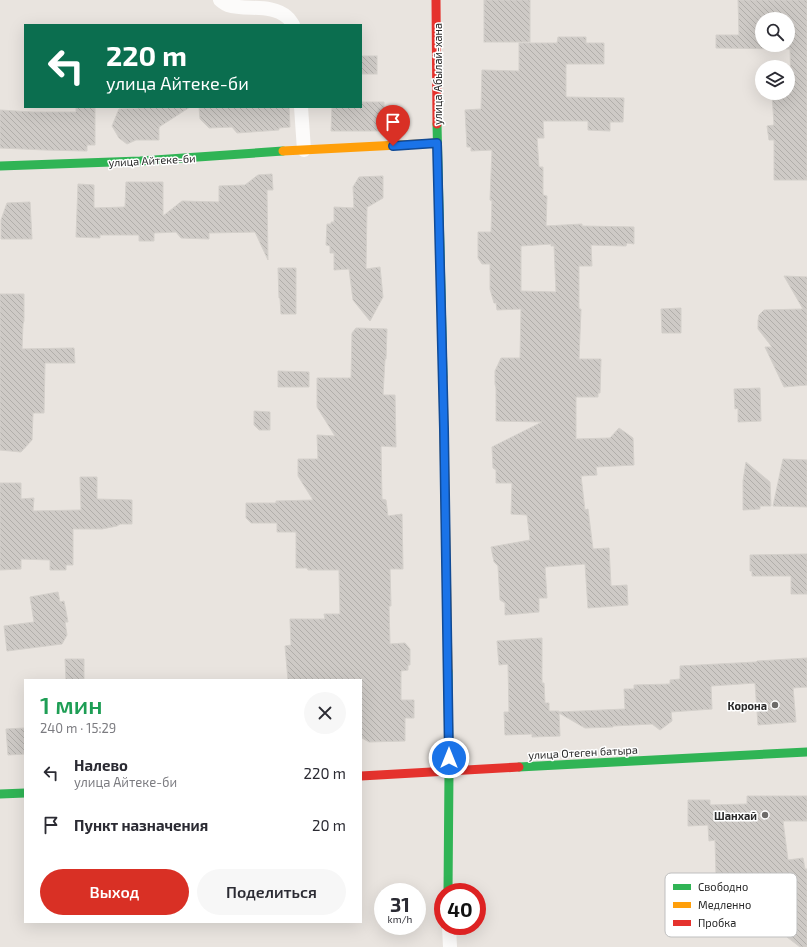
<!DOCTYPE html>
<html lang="ru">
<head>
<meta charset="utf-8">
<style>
	body { margin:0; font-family:"Exo 2",sans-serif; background:#f7f7f7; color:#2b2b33; height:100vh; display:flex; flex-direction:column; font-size:15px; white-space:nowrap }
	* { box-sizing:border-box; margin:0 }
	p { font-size:13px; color:#7c7c81 }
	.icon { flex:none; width:22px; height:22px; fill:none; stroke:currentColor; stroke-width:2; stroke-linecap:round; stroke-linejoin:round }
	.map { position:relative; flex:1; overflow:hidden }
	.details { position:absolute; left:24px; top:679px; width:338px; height:244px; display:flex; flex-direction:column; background:#fff; border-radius:0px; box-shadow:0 4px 16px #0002 }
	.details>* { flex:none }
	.guide { position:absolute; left:24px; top:24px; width:338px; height:84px; border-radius:0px; box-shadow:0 4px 16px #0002; background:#0b6e4f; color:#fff; overflow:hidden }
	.fabs { position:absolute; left:755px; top:12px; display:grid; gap:8px }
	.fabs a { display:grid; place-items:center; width:40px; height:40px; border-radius:50%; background:#fff; box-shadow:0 4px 16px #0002; font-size:20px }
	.speed { position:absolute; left:374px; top:883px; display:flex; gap:8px; font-size:20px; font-weight:700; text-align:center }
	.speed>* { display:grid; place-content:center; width:52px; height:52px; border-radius:50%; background:#fff; box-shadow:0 4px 16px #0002; line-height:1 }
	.speed small { font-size:10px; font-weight:400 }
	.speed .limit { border:6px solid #d22; background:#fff; color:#111 }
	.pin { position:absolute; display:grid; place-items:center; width:34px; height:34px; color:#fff; margin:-41px -17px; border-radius:50% 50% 50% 0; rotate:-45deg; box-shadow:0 0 4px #0007 }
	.pin .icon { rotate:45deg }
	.me { position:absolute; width:44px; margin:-22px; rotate:0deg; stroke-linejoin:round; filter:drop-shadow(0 0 3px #0008) }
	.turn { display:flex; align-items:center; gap:14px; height:84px; padding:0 16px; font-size:18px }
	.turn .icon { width:52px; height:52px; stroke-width:2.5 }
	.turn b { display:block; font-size:28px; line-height:34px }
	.round { display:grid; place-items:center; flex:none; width:42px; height:42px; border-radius:21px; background:#f7f7f7 }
	.head { display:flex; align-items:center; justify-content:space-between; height:68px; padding:0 16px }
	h1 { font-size:24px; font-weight:600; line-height:30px; color:#1e9e55 }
	.action { display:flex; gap:8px; margin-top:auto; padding:8px 16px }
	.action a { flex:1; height:46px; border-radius:24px; background:#d93025; color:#fff; font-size:16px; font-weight:600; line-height:46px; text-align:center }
	.action a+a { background:#f7f7f7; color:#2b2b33 }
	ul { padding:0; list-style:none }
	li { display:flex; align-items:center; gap:12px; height:52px; padding:0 16px }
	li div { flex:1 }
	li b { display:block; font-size:15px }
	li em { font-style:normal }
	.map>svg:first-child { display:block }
	.building { fill:url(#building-back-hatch); stroke:#d4d0cb; fill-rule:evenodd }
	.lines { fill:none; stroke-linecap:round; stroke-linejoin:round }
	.street { stroke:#fcfbfa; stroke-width:14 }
	.fast { stroke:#30b455; stroke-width:9 }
	.slow { stroke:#ff9f0a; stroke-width:9 }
	.jam { stroke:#e5322d; stroke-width:9 }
	.route-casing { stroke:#114b97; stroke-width:10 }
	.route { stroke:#1a73e8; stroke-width:7 }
	.poi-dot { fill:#6d6b69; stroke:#fff; stroke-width:1.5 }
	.labels { text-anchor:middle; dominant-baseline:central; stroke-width:3; stroke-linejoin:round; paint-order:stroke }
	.street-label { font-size:11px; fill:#2a2a2a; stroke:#fff }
	.poi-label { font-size:11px; font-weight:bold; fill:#2a2a2a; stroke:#fff; text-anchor:end }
	.key { fill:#fff; stroke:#bfbfbf; stroke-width:1 }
	.key-label { font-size:11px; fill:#2a2a2a }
</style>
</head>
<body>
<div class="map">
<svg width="807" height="947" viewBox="0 0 807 947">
	<defs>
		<pattern id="building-back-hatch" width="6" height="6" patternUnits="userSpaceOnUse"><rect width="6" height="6" fill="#cecac6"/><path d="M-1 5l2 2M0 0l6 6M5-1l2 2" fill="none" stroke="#b1aeaa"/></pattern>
	</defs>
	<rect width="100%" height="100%" fill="#e9e4df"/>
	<!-- building -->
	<g class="building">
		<rect x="484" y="0" width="46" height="42"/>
		<path d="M738,0H807V180H774V140H769L767,126L774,125L772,93H788V88L791,87L790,49L716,48V35H739ZM762,19H788V45H762Z"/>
		<path d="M558,37H586V43H604V64H566V97L624,98L623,122H610V131L588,130V121H543L544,138H537L539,167H543V195L547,196L546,226L582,224V226L634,227V244L627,243L626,246L591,245L592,266H579V309H581L579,359H601L600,393H598V397H576V439L610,438L619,428L633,438L634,465L596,467L597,475L581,476L585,510L588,509L593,549L609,548L611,586L627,585L628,605L588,608L585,564L545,567L547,598H539V612L505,615V603L500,600L498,566L494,562L491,547L530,540L527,515L511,514L512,483H496V470L493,468L492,447L542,422L496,421V388L495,384V371L501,358H520L521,309L497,310L496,303H494L490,289V264H482L478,258V232H491L492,201L490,200L492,150L471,151V147H467L465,110L481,109L482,70L519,71V43H557ZM551,244V246H554L556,292L521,291V246Z"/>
		<rect x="361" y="56" width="16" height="18"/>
		<polygon points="361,102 384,102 384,131 331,131 332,107 361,107"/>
		<polygon points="76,107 95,107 95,145 87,145 87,151 45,150 0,148 0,110 33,112 76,112"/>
		<polygon points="139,107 190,107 159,127 159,140 136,140 127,144 119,138 112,126 119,109 139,108"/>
		<polygon points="199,107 289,107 290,127 279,128 279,130 237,133 232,127 209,128 200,119"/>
		<polygon points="272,174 273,190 267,190 268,260 255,232 209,233 209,239 181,238 176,232 154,233 154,241 139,241 139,235 100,235 100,238 76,237 78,184 94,185 94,208 125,207 126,182 163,182 163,216 182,201 219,202 219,186 245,185 258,175"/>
		<polygon points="383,176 383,198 366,208 367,208 366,269 380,267 383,297 370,321 353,300 349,269 334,270 334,253 330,253 330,246 326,245 327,224 331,224 331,222 334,222 334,207 354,208 353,187 359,177"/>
		<polygon points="30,202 32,239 1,239 1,220 7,203"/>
		<polygon points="278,268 296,268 296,314 281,314 280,298 279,298"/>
		<polygon points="784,276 807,277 807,385 784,387 765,347 772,347 758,329 758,321 759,315 764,310 803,309"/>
		<polygon points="0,294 24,294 24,321 23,324 22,349 74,348 75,363 45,363 44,413 33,413 32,440 21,452 0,450"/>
		<polygon points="681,308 681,333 662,333 661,309"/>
		<polygon points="356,328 387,329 386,359 385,359 383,395 395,395 396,447 381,446 382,499 386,500 388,516 402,514 403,569 390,569 391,606 389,606 390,644 405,643 410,649 410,665 408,665 408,670 401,671 401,700 414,700 414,718 405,718 405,741 369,742 362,738 361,733 361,680 288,680 285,646 291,645 290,619 325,619 324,614 340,614 339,570 308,570 307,568 296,568 296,532 277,532 277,523 251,523 246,518 246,503 276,503 276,501 313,500 298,476 298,459 318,459 317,435 335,436 317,407 317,378 351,378 352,333"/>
		<polygon points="278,371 309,372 309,387 278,387"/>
		<polygon points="760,388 761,421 738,422 738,408 735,409 734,389"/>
		<polygon points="254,411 270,412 270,430 259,430 254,425"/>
		<polygon points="783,459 807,460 807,507 773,506"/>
		<polygon points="746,462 770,482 771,506 760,506 760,509 743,510 743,481"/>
		<polygon points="80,477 97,477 97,499 132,500 132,524 120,524 117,526 102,529 73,529 73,565 66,565 66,570 50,570 50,560 21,559 21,569 0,570 0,483 21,483 21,499 34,498 33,511 81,510"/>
		<polygon points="807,554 807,594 791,594 791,576 752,576 752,571 750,571 750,555"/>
		<polygon points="58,592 60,602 64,601 68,622 65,622 67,635 62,644 7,651 4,626 34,622 30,597"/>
		<polygon points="542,638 542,683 544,683 545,703 549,703 549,711 559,711 559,712 625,709 624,689 634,689 634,685 670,684 670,680 680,679 680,666 756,662 757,661 807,658 807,687 793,688 796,722 758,725 755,683 711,686 712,709 671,712 672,721 660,730 652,724 613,726 613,727 585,728 559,713 560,736 532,737 532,734 505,735 504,712 509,712 508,664 499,665 497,641"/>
		<polygon points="65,659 84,659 84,680 66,680"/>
		<polygon points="25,728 25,754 8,755 6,729"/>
		<polygon points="747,796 807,796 807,821 783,821 788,860 803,858 805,869 807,869 807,947 800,947 787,937 784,932 781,914 759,915 759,912 740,913 740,881 718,892 705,893 705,916 681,916 681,897 687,897 686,876 716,874 715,840 709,841 708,825 688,826 688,800 710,800 710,805 747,804"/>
	</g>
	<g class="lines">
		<!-- street -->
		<g class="street">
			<path d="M220,0C223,2 225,4 228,5C247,11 271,3 287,17C290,19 291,22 293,25"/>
			<polyline points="301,107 304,150"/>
			<polyline points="449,926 450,947"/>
		</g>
		<!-- fast -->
		<g class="fast">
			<polyline points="437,124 443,377"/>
			<polyline points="0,166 140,161 283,151"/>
			<polyline points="448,671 449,772 448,892"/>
			<polyline points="519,767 807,752"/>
			<polyline points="0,794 25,793"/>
		</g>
		<!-- slow -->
		<g class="slow">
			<polyline points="283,151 437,143"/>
			<polyline points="443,377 448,671"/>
		</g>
		<!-- jam -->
		<g class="jam">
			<polyline points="436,0 437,124"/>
			<polyline points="361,776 519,767"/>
		</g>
	</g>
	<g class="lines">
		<!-- route casing -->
		<g class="route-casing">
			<polyline id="route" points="393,146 437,143 444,429 449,758"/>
		</g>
		<!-- route -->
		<use href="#route" class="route"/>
	</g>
	<!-- markers -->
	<g class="poi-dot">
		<circle cx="775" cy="705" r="4"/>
		<circle cx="765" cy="815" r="4"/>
	</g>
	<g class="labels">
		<!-- street labels -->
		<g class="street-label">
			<text transform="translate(437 74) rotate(-90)">улица Абылай-хана</text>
			<text transform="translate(152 160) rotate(-3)">улица Айтеке-би</text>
			<text transform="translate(583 752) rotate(-3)">улица Отеген батыра</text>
		</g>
		<!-- poi labels -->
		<g class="poi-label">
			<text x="767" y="705">Корона</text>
			<text x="757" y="815">Шанхай</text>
		</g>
	</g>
	<!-- legend -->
	<rect x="665" y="873" width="132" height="64" rx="6" class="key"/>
	<rect x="673" y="884" width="18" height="6" fill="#30b455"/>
	<rect x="673" y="902" width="18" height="6" fill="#ff9f0a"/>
	<rect x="673" y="920" width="18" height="6" fill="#e5322d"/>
	<g class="key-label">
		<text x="698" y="891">Свободно</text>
		<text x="698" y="909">Медленно</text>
		<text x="698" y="927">Пробка</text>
	</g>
</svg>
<div class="fabs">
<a><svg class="icon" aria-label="search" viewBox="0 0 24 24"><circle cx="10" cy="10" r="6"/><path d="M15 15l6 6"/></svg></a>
<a><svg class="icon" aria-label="layers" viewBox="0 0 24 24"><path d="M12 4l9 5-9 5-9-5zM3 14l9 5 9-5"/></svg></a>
</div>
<div class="speed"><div>31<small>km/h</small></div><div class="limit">40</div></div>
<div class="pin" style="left:393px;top:146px;background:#d93025"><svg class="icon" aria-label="arrive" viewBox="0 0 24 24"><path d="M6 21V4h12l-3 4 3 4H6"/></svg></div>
<svg class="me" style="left:449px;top:758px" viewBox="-20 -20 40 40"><circle r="17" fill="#1a73e8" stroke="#fff" stroke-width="3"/><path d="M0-11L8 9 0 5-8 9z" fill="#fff"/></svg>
<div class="guide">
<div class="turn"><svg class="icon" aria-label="left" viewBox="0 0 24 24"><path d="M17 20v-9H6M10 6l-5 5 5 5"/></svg><div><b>220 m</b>улица Айтеке-би</div></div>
</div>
<section class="details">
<div class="head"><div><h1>1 мин</h1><p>240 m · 15:29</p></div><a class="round"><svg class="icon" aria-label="close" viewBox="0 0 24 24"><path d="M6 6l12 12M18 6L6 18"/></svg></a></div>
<ul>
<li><svg class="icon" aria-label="left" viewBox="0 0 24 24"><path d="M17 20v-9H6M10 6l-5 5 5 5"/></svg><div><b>Налево</b><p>улица Айтеке-би</p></div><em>220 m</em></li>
<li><svg class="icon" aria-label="arrive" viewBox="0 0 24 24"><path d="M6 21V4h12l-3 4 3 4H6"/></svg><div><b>Пункт назначения</b></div><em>20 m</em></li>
</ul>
<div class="action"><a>Выход</a><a>Поделиться</a></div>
</section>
</div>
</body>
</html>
